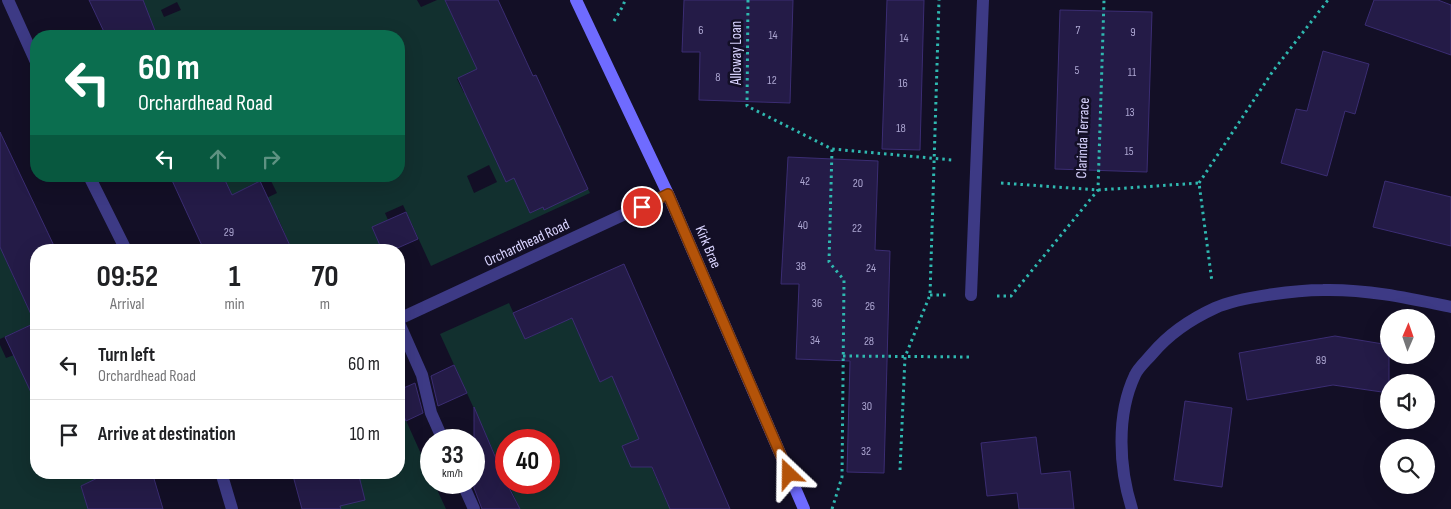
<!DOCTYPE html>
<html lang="en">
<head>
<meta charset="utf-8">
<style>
	body { margin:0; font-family:"Sofia Sans Condensed",sans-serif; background:#f2f2f2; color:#202124; height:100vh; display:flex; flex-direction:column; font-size:19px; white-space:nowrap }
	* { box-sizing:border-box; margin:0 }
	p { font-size:16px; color:#757577 }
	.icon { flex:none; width:28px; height:28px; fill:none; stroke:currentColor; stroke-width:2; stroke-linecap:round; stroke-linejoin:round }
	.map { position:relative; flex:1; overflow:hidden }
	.drawer { position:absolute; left:30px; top:244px; width:375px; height:235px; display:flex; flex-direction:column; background:#fff; border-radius:20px; box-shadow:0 5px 20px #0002 }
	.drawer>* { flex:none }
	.hud { position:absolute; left:30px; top:30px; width:375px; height:152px; border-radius:20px; box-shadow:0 5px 20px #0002; background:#0b6e4f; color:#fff; overflow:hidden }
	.needle { width:32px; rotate:2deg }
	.tools { position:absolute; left:1380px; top:309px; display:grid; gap:10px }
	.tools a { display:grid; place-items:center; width:55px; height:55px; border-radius:50%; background:#fff; box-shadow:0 5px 20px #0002; font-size:25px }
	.speed { position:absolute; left:420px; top:429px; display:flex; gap:10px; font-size:25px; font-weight:700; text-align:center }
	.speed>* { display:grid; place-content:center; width:65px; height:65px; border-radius:50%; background:#fff; box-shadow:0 5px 20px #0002; line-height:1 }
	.speed small { font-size:12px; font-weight:400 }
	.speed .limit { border:8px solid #d22; background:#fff; color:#111 }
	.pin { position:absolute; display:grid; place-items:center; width:42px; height:42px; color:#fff; margin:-21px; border:2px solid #fff; border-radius:50%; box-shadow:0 1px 5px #0007 }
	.me { position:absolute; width:55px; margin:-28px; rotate:337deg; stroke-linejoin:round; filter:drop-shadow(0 0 4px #0008) }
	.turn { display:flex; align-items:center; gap:18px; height:105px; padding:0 25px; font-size:22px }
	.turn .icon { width:65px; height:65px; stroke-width:2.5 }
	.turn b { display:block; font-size:35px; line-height:42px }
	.lanes { display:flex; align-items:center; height:48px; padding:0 25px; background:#0003; justify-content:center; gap:25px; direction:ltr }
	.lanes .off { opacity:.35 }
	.eta { display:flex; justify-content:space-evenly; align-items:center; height:85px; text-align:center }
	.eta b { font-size:30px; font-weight:700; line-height:35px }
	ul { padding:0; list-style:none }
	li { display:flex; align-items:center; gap:15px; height:70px; padding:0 25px; border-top:1px solid #e0e0e0 }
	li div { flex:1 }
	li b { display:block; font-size:19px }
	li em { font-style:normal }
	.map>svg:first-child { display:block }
	.green { fill:#12302f; fill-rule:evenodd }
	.building { fill:#241b47; stroke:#3b2d73 }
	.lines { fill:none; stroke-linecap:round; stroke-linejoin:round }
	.path { stroke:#2fb8b0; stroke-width:3; stroke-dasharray:2.5 4; stroke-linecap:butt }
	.lane { stroke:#3d3a85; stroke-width:12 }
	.street { stroke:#3d3a85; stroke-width:12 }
	.secondary { stroke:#6f6bff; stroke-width:12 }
	.route-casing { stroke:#753606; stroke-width:12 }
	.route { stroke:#b45309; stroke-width:9 }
	.labels { text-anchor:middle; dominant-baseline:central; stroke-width:5; stroke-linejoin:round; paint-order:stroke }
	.number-label { font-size:12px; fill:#aca6d1 }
	.street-label { font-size:15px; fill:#d9d4ff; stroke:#130f26 }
</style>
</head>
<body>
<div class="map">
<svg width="1451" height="509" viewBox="0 0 1451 509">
	<rect width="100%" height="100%" fill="#130f26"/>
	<!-- green -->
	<g class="green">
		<path d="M143,0H417L421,7L437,0H445L477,69L457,79L464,93L528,65L533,76L502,152L560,125L565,138L500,167L507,181L527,172L534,188L521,194L530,213L543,207L544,209L588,189L590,193L431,266L403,205L385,213L388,220L372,227L382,250H292L278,218L250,231L252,205L277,193L269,177L247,187L233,197L223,176H399V36H157L154,30L140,36H134L128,25L106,36L102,28L146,7ZM177,2L181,10L164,17L161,10ZM489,165L497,182L474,193L467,176Z"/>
		<polygon points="0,229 4,256 35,323 0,339"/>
		<polygon points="557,294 569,320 572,318 579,334 592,329 603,354 590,359 600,382 613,376 622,396 672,374 674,380 640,439 622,446 631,466 648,459 670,509 520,509 508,483 549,482 549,440 506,440 506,479 440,334 509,303 525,339 561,323 549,297"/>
		<polygon points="0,345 6,358 14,355 23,374 36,368 36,472 104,473 105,475 81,486 88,509 0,509"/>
		<polygon points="399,405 431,476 431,482 434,483 446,509 341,509 324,484 371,473 399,472"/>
	</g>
	<!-- building -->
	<g class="building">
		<polygon points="89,0 143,0 157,36 106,36"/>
		<polygon points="445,0 498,0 533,76 536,75 588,189 544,210 543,207 530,213 514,178 506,182 458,78 477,69"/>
		<polygon points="684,0 793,0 790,103 699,100 700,52 682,52"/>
		<polygon points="887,0 924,0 920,150 882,149"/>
		<polygon points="1374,0 1438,0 1451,5 1451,55 1365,25"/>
		<polygon points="1060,10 1152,12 1147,172 1055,169"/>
		<polygon points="1323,51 1369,64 1355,114 1345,111 1327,176 1281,163 1296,109 1307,111"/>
		<polygon points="0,132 56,250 36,250 36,403 5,337 35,323 0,247"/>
		<polygon points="788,157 878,161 875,250 890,251 884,473 847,472 850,361 796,359 799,284 781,284"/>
		<polygon points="170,176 223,176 232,195 260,181 292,250 204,250"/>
		<polygon points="1385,181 1451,197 1451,246 1373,227"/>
		<polygon points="406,212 418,239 393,250 382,250 372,227"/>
		<polygon points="624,264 672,374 730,509 670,509 652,467 631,467 622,446 639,439 612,376 600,382 572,318 525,339 513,313"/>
		<polygon points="1335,336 1389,345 1389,393 1333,385 1247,400 1239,353"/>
		<polygon points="454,365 467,393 438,406 431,376"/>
		<polygon points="415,383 423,413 406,421 399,405 399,390"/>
		<polygon points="1185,401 1232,408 1222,487 1174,480"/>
		<polygon points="474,407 506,482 520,509 482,509 474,488"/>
		<polygon points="1036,437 1041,474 1070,471 1074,509 1019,509 1017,493 987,496 981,443"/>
		<polygon points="110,472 152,472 163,509 88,509 81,486"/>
		<polygon points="292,472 358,472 365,500 340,506 341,509 302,509"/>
	</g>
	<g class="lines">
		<!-- path -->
		<g class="path">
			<polyline points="748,0 747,106 832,149 952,160"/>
			<polyline points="614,21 623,6 625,0"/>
			<polyline points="1001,183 1098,190 1199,183 1212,282"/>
			<polyline points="1199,183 1273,71 1328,0"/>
			<polyline points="930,295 948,295"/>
			<polyline points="997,296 1011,296 1098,190 1104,0"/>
			<polyline points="843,356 973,357"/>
			<polyline points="900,470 905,357 930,295 939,0"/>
			<polyline points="832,509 842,477 844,280 829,262 832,149"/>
		</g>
		<!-- lane -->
		<g class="lane">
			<polyline points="399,323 422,375 431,413 443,440"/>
			<polyline points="462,482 474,509"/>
		</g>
		<!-- street -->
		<g class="street">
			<polyline points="8,0 36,62"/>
			<polyline points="89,176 126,250"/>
			<polyline points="971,295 983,0"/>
			<polyline points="399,319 668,194"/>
			<polyline points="221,472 232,509"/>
			<path d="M1132,509C1119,468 1116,415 1135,375C1138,368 1146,361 1152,354C1168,335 1191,319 1215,308C1239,297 1297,290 1323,290C1367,289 1408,298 1451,307"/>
		</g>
		<!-- secondary -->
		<polyline class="secondary" points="576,0 668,194 804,509"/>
	</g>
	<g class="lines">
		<!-- route casing -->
		<g class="route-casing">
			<polyline id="route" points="642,207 668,194 789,474"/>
		</g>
		<!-- route -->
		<use href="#route" class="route"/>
	</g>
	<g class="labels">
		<!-- number labels -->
		<g class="number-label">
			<text x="701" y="30">6</text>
			<text x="1078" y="30">7</text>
			<text x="1133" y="32">9</text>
			<text x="773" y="35">14</text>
			<text x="904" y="38">14</text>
			<text x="1077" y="70">5</text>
			<text x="1132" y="72">11</text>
			<text x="718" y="77">8</text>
			<text x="772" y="80">12</text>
			<text x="903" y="83">16</text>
			<text x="1130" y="112">13</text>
			<text x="901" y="128">18</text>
			<text x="1129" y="151">15</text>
			<text x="805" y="181">42</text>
			<text x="858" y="183">20</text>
			<text x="803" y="225">40</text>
			<text x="857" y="228">22</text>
			<text x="229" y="232">29</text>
			<text x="801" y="266">38</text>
			<text x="871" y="268">24</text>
			<text x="817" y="303">36</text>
			<text x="870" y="306">26</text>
			<text x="815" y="340">34</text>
			<text x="869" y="341">28</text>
			<text x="1321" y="360">89</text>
			<text x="867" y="406">30</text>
			<text x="866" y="451">32</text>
		</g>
		<!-- street labels -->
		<g class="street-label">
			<text transform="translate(736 53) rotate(-90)">Alloway Loan</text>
			<text transform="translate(1083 138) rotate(-88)">Clarinda Terrace</text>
			<text transform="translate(527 243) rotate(-25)">Orchardhead Road</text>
			<text transform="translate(708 247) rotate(67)">Kirk Brae</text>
		</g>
	</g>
</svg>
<div class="tools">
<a><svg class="needle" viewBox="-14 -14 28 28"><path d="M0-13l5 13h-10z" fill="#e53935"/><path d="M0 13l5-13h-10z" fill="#757577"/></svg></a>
<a><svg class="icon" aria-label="sound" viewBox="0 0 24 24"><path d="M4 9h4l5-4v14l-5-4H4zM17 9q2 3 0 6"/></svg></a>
<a><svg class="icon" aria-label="search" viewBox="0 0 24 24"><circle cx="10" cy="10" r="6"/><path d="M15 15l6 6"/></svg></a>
</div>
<div class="speed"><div>33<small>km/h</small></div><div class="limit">40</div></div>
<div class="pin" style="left:642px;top:207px;background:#d93025"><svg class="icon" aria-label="arrive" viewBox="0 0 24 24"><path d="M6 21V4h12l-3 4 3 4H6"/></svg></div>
<svg class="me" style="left:789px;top:474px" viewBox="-20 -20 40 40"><path d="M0-17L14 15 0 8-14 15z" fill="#b45309" stroke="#fff" stroke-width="4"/></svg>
<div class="hud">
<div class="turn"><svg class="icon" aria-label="left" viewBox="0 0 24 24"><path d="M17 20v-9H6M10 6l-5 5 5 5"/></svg><div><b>60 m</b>Orchardhead Road</div></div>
<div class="lanes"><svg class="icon" aria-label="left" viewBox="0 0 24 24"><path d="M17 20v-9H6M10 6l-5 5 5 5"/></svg><svg class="icon off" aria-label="ahead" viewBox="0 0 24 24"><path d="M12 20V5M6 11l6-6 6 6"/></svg><svg class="icon off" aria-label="right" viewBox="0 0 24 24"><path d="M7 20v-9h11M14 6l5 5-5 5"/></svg></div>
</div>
<section class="drawer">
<div class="eta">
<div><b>09:52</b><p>Arrival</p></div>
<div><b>1</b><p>min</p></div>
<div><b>70</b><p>m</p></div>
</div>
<ul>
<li><svg class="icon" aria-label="left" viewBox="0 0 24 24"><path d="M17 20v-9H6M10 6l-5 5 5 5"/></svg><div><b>Turn left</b><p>Orchardhead Road</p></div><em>60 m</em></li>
<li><svg class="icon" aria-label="arrive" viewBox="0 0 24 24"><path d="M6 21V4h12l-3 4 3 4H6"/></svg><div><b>Arrive at destination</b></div><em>10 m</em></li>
</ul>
</section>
</div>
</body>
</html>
